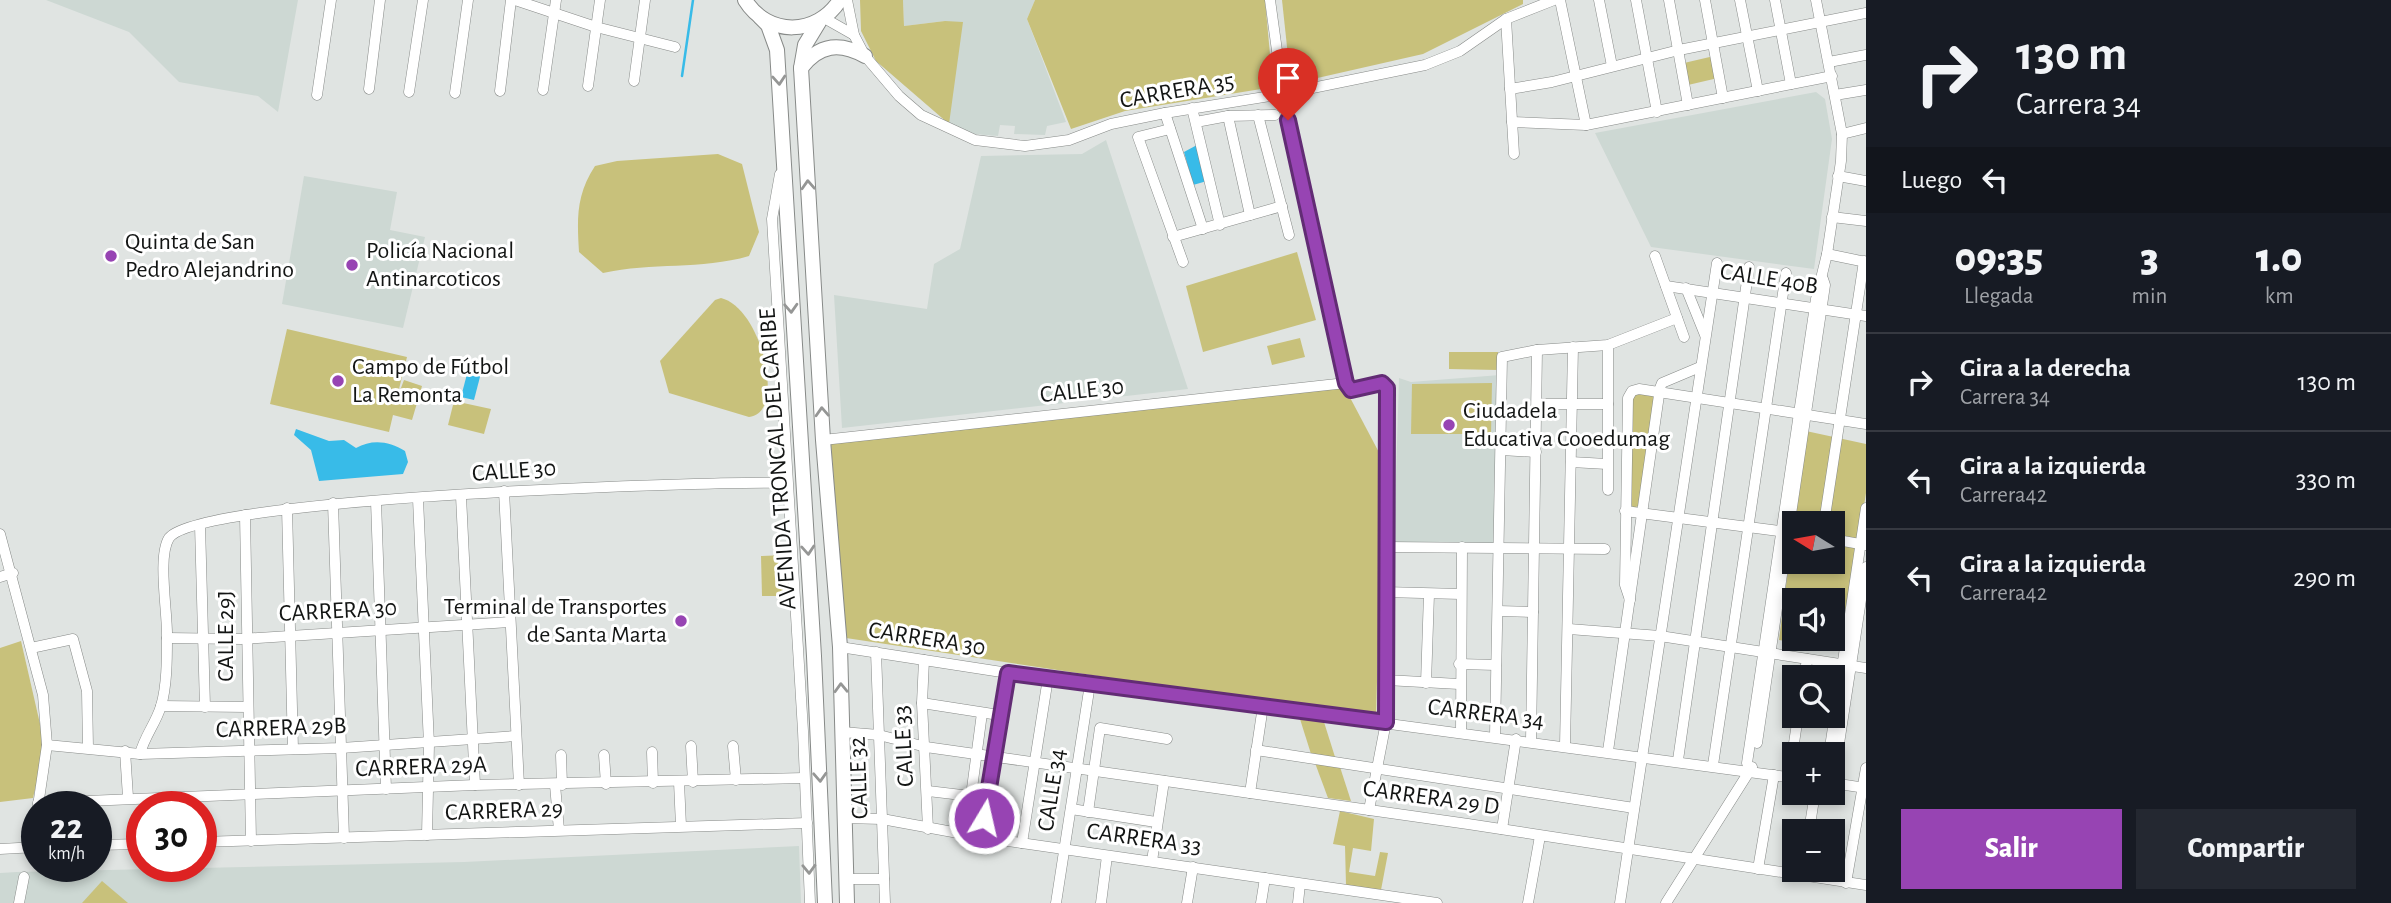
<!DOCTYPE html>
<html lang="es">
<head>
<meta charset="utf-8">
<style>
	body { margin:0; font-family:"Alegreya Sans",sans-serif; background:#242831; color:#f1f3f6; height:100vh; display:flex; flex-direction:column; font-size:26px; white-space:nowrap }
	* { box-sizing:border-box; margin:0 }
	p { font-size:23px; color:#9ea1a6 }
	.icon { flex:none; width:38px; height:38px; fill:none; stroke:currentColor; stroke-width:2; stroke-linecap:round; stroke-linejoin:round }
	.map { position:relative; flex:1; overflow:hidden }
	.details { display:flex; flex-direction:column; background:#171b24; width:525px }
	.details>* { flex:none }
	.hud { background:#171b24; color:#f1f3f6; overflow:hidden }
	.needle { width:46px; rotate:281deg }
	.tools { position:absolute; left:1782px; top:511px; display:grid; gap:14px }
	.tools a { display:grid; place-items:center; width:63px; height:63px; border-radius:0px; background:#171b24; box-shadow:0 4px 10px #0003; font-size:35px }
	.speed { position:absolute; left:21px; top:791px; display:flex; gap:14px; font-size:35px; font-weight:700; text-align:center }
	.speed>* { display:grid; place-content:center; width:91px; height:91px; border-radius:50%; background:#171b24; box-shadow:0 4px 10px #0003; line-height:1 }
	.speed small { font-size:18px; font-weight:400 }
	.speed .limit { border:10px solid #d22; background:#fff; color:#111 }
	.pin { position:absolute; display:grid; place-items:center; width:60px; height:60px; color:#fff; margin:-72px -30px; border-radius:50% 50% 50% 0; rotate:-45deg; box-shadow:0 0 7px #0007 }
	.pin .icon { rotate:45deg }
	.me { position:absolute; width:77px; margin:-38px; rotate:9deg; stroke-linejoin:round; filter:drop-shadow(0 0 5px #0008) }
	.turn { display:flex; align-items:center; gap:24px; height:147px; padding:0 35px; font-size:32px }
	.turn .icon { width:91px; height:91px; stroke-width:2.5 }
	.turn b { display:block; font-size:49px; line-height:60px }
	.then { display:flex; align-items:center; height:66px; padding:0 35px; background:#0003; gap:14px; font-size:26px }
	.eta { display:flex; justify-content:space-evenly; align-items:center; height:119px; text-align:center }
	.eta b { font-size:42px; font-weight:800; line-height:49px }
	.button { display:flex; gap:14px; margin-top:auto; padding:14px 35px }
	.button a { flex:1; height:80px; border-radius:0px; background:#9744b3; color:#fff; font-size:28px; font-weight:800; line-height:80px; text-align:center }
	.button a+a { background:#242831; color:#f1f3f6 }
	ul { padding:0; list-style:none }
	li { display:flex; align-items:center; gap:21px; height:98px; padding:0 35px; border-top:2px solid #363941 }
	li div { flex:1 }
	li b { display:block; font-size:26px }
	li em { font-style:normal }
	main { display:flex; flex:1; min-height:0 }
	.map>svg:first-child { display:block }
	.built { fill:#cdd8d3 }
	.green { fill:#c8c17b; fill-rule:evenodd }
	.water { fill:#38bbe8 }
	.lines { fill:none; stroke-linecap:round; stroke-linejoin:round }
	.stream { stroke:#38bbe8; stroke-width:2.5 }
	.minor-casing { stroke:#878a88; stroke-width:11 }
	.highway-casing { stroke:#878a88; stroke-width:16 }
	.minor { stroke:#fff; stroke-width:10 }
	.highway { stroke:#fff; stroke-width:14 }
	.oneway { stroke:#959695 }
	.route-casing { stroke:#622c74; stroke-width:18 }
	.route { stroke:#9744b3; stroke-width:12 }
	.poi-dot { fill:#9744b3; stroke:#fff; stroke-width:2.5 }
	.labels { text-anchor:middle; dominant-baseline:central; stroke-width:6; stroke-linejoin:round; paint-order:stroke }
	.street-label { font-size:24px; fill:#131514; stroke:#fff }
	.poi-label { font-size:24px; fill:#131514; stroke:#fff; text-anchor:start }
</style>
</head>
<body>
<main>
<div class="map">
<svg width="1866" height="903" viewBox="0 0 1866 903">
	<rect width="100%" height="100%" fill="#e0e4e2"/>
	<!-- built -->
	<g class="built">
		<polygon points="46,0 298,0 278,112 258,96 179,82 129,32"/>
		<polygon points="903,0 1035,0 1027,19 1066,122 1047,126 1045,135 1014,134 1015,126 1000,125 998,136 975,134 949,124 945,21 904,26"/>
		<polygon points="1816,92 1825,99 1832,139 1814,269 1651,247 1595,133"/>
		<polygon points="1106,140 1188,389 842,428 834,295 927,309 934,264 960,249 981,156 1082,154"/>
		<polygon points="304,176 397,192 390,230 425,237 403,328 282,304"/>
		<polygon points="1500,375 1499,546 1394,543 1399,378 1411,382"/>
		<polygon points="799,846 801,903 0,903 0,873 17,872 464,862"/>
	</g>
	<!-- green -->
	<g class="green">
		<polygon points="860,0 903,0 904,26 945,21 963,22 949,124 876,61 861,31"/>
		<polygon points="1035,0 1265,0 1273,87 1125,111 1071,129 1027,19"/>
		<polygon points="1282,0 1523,0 1523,4 1423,54 1291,84"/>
		<polygon points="1714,56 1718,78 1688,85 1684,63"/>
		<path d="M718,154L742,164L759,232L749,256C701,270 652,262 603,273L579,252C577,219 576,195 595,166L617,161Z"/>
		<polygon points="1297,252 1316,320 1203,352 1186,286"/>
		<path d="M721,298C762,308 787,414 749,417L669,393L660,361L715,300Z"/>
		<polygon points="287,329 407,357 396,401 404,380 422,386 412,420 393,415 389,432 270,404"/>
		<polygon points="1300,338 1305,357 1272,365 1267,346"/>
		<polygon points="1449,352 1498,352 1498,370 1449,369"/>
		<polygon points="1492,383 1491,434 1411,434 1412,384"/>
		<polygon points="1345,388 1383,460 1376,718 846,638 831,444"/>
		<polygon points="1637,393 1653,396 1654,400 1638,506 1634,508 1628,502 1631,397"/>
		<polygon points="454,401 491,409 484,434 448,425"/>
		<path d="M1806,431L1866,444V493L1841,650L1779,640ZM1794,523H1832V562H1794ZM1794,600H1832V639H1794Z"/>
		<polygon points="785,555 788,596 762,596 761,556"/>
		<polygon points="21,641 43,737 44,752 33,798 0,802 0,648"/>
		<polygon points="1300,719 1324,722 1335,757 1311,754"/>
		<polygon points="1315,763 1340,767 1351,801 1328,798"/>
		<polygon points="1340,811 1374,819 1371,851 1353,848 1349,872 1375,876 1380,852 1388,853 1381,890 1346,885 1345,846 1333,844"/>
		<polygon points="102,881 128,903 82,903"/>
	</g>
	<!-- water -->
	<g class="water">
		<polygon points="1197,145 1207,181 1193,185 1184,152"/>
		<polygon points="468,370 481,373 474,400 461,397"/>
		<path d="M296,429L329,441L344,440L356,448C372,439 389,441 405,451L408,462L403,474L319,481L311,450L294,435Z"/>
	</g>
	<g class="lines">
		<!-- stream -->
		<polyline class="stream" points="682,76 693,0"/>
		<!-- minor casing -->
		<g class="minor-casing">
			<g id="minor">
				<polyline points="515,0 596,27 675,47"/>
				<polyline points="847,0 854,35 865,56 899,96 921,115 975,140 1025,146 1069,140 1111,124 1165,113 1283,94 1425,65 1460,51 1506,19 1554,0"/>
				<polyline points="1270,0 1283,94 1346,383 1351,390 1382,383 1387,388 1386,722 1369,810"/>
				<polyline points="1560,0 1586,125"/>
				<polyline points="1599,0 1612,66"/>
				<polyline points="1636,0 1657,112"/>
				<polyline points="1669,0 1688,105"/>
				<polyline points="1705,0 1723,98"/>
				<polyline points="1740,0 1758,91"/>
				<polyline points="1775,0 1791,84"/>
				<polyline points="824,18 854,35"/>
				<polyline points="1506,19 1514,154"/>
				<polyline points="1829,62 1866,55"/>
				<polyline points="634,81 645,0"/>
				<polyline points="588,86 600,0"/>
				<polyline points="369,89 380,0"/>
				<polyline points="1510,89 1552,82 1679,50 1866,13"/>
				<polyline points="543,90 556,0"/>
				<polyline points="500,91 511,0"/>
				<polyline points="409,92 423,0"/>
				<polyline points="455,93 468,0"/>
				<polyline points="317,95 331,0"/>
				<polyline points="1835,95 1866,90"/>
				<polyline points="1192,108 1220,225"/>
				<polyline points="1165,113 1203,229"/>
				<polyline points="1258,115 1289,235"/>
				<polyline points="1228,116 1250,215"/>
				<polyline points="1196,122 1228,116 1275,115"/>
				<polyline points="1512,122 1586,125 1832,76"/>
				<polyline points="1170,129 1138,137 1183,262"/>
				<polyline points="1842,134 1866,128"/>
				<polyline points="780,174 772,219 803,731 810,903"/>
				<polyline points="1838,176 1866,181"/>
				<polyline points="1832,217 1866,221"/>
				<polyline points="1173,237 1282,206"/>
				<polyline points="1827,254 1866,262"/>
				<polyline points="1655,256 1684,337"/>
				<polyline points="1666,286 1866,316"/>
				<polyline points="1686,288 1705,335"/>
				<polyline points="1537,404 1608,404"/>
				<polyline points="823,440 1346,383"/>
				<polyline points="1501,450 1536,452"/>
				<polyline points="1571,462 1607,464"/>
				<polyline points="1608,490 1608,345"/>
				<polyline points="504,491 519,785"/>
				<polyline points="461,496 475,785"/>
				<polyline points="418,499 429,744 427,835"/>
				<polyline points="376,501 386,789"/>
				<polyline points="333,503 344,838"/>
				<polyline points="287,508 293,749"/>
				<polyline points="1625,511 1787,532"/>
				<polyline points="245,515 251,841"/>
				<polyline points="1824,523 1864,261"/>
				<polyline points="200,525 205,707"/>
				<polyline points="0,534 43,695 47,745 38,806"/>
				<polyline points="1832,539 1866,545"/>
				<polyline points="1386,547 1605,549"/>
				<polyline points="0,577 13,573"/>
				<polyline points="1384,592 1461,594"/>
				<polyline points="1630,600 1625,585 1628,398 1632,391 1639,389 1866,424"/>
				<polyline points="1498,611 1533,612"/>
				<polyline points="1569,629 1660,636 1866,668"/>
				<polyline points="167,638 241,639 510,622"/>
				<polyline points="840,647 1008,673 1794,778"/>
				<polyline points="31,648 73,639 87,691 88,748"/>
				<polyline points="876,652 885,903"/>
				<polyline points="924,660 922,703 928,829"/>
				<polyline points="1459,664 1496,665"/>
				<polyline points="1804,677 1807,659"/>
				<polyline points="1386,680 1459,684"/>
				<polyline points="1426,683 1429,594"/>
				<polyline points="922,703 999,715"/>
				<polyline points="161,706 248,707"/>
				<polyline points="842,732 879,735 926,747 1468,824 1866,885"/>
				<polyline points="1461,732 1462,547"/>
				<polyline points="1495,736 1502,357 1537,350 1608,345 1677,318"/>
				<polyline points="1531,741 1537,350"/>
				<polyline points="1757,743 1825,285 1823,279"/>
				<polyline points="47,745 140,754 341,748 516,736"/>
				<polyline points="691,746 693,782"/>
				<polyline points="733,746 736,780"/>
				<polyline points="1565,746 1573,347"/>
				<polyline points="1256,750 1634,808"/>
				<polyline points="125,751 128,797"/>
				<polyline points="1608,751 1660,388 1662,383 1700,367"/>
				<polyline points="652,752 653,783"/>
				<path d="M140,754C144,737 156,723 161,706C167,686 167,658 167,638C168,614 157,557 169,538C198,497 712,481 787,483"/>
				<polyline points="1829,754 1866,508"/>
				<polyline points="561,755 562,785"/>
				<polyline points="604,755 606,784"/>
				<polyline points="1678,760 1749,267"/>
				<polyline points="1713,765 1786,273"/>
				<polyline points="1750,770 1747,763 1816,299 1827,254 1841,161 1842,134 1816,0"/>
				<polyline points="1789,777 1798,716"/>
				<polyline points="679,782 681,826"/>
				<polyline points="1832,783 1866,788"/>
				<polyline points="1833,783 1866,567"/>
				<polyline points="555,785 559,830"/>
				<polyline points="928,791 987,798"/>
				<polyline points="1250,793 1263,706"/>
				<polyline points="971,796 982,713"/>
				<polyline points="38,803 475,785 804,778"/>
				<polyline points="1071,809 1156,822"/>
				<polyline points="1088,812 1100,728 1167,739"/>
				<polyline points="844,818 882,819 980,837 1437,903"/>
				<polyline points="1502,829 1516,739"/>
				<polyline points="1809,831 1815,793"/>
				<polyline points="980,837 1008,673"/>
				<polyline points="201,842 807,823"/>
				<polyline points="1022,843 1048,678"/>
				<polyline points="96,845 142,844"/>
				<polyline points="35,847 37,820"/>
				<polyline points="0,849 37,847"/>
				<polyline points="1152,861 1164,781"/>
				<polyline points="1758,869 1774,775"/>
				<polyline points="846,879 884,879"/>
				<polyline points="1846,883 1866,768"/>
				<polyline points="19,903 24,877"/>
				<polyline points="1056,903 1090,684"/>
				<polyline points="1101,903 1107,856"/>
				<polyline points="1187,903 1193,867"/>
				<polyline points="1261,903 1265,878"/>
				<polyline points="1298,903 1300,884"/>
				<polyline points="1528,903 1540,836"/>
				<polyline points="1620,903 1717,263"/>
				<polyline points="1666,903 1752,767"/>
			</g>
		</g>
		<!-- highway casing -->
		<g class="highway-casing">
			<g id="highway">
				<path d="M745,0C768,37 817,36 840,0"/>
				<polyline points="760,17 768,25 777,50 814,656 825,903"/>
				<polyline points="819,22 805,45 801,68 823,440 840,647 847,903"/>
				<path d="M801,68C819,44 840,42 865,56"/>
			</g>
		</g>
		<!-- minor -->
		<use href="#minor" class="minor"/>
		<!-- highway -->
		<use href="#highway" class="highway"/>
	</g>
	<!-- one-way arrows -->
	<defs><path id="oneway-chevron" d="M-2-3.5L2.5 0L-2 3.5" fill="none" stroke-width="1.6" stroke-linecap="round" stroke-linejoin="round" transform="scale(1.75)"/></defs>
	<g class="oneway">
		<use href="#oneway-chevron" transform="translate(779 80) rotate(86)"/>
		<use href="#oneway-chevron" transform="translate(808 185) rotate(-93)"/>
		<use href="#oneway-chevron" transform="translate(791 308) rotate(87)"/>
		<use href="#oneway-chevron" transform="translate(822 412) rotate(-93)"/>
		<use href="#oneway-chevron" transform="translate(808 550) rotate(86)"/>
		<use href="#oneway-chevron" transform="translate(841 688) rotate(-92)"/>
		<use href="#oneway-chevron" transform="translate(820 777) rotate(87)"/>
		<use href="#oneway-chevron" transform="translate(809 869) rotate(88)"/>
	</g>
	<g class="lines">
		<!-- route casing -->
		<g class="route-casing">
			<polyline id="route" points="984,818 1008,673 1386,722 1387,388 1382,383 1351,390 1346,383 1288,120"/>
		</g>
		<!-- route -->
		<use href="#route" class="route"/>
	</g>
	<!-- markers -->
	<g class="poi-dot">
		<circle cx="111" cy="256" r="7"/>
		<circle cx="352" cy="265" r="7"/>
		<circle cx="338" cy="381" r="7"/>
		<circle cx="1449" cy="425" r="7"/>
		<circle cx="681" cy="621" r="7"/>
	</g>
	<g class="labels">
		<!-- street labels -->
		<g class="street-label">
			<text transform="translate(1177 91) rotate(-10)">CARRERA 35</text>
			<text transform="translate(1769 279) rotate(9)">CALLE 40B</text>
			<text transform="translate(1082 391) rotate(-6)">CALLE 30</text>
			<text transform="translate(778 459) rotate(-94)">AVENIDA TRONCAL DEL CARIBE</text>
			<text transform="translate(514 471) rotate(-4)">CALLE 30</text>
			<text transform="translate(338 611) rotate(-3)">CARRERA 30</text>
			<text transform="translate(226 636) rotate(-90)">CALLE 29J</text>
			<text transform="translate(927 639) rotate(9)">CARRERA 30</text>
			<text transform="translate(1486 714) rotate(7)">CARRERA 34</text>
			<text transform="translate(281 728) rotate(-2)">CARRERA 29B</text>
			<text transform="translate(904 746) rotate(-93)">CALLE 33</text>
			<text transform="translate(421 767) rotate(-2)">CARRERA 29A</text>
			<text transform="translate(859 778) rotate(-92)">CALLE 32</text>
			<text transform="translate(1052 790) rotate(-81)">CALLE 34</text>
			<text transform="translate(1431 798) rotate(8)">CARRERA 29 D</text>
			<text transform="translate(504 811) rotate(-2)">CARRERA 29</text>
			<text transform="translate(1144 839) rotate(8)">CARRERA 33</text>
		</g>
		<!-- poi labels -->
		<g class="poi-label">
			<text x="125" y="242">Quinta de San<tspan x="125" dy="28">Pedro Alejandrino</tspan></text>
			<text x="366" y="251">Policía Nacional<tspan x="366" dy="28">Antinarcoticos</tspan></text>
			<text x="352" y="367">Campo de Fútbol<tspan x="352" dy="28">La Remonta</tspan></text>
			<text x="1463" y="411">Ciudadela<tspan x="1463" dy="28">Educativa Cooedumag</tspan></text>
			<text x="667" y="607" text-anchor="end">Terminal de Transportes<tspan x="667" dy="28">de Santa Marta</tspan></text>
		</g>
	</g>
</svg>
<div class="tools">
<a><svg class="needle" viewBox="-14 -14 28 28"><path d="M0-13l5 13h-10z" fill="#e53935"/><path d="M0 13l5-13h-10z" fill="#9ea1a6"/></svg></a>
<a><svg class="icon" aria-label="sound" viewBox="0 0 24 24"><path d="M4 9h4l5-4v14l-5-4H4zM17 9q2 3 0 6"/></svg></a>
<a><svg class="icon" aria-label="search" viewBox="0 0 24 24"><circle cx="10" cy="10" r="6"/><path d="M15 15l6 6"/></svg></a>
<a>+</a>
<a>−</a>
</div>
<div class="speed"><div>22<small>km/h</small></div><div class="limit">30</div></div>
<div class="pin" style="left:1288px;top:120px;background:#d93025"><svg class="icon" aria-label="arrive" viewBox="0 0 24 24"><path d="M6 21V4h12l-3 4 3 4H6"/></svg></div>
<svg class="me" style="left:984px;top:818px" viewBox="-20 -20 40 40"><circle r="17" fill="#9744b3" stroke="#fff" stroke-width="3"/><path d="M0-11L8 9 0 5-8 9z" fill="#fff"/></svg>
</div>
<section class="details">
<div class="hud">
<div class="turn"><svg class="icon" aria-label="right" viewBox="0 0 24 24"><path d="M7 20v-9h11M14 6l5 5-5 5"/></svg><div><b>130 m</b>Carrera 34</div></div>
<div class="then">Luego<svg class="icon" aria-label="left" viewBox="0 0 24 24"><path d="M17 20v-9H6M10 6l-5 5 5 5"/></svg></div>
</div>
<div class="eta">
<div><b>09:35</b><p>Llegada</p></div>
<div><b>3</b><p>min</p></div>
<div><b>1.0</b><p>km</p></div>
</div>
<ul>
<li><svg class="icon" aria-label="right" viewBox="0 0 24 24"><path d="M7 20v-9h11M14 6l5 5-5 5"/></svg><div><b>Gira a la derecha</b><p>Carrera 34</p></div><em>130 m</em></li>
<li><svg class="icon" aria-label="left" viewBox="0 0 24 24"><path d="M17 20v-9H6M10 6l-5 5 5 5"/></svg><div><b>Gira a la izquierda</b><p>Carrera42</p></div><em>330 m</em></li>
<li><svg class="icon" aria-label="left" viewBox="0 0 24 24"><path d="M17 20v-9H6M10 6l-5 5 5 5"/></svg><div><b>Gira a la izquierda</b><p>Carrera42</p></div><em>290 m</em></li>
</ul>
<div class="button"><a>Salir</a><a>Compartir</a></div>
</section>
</main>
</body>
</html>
